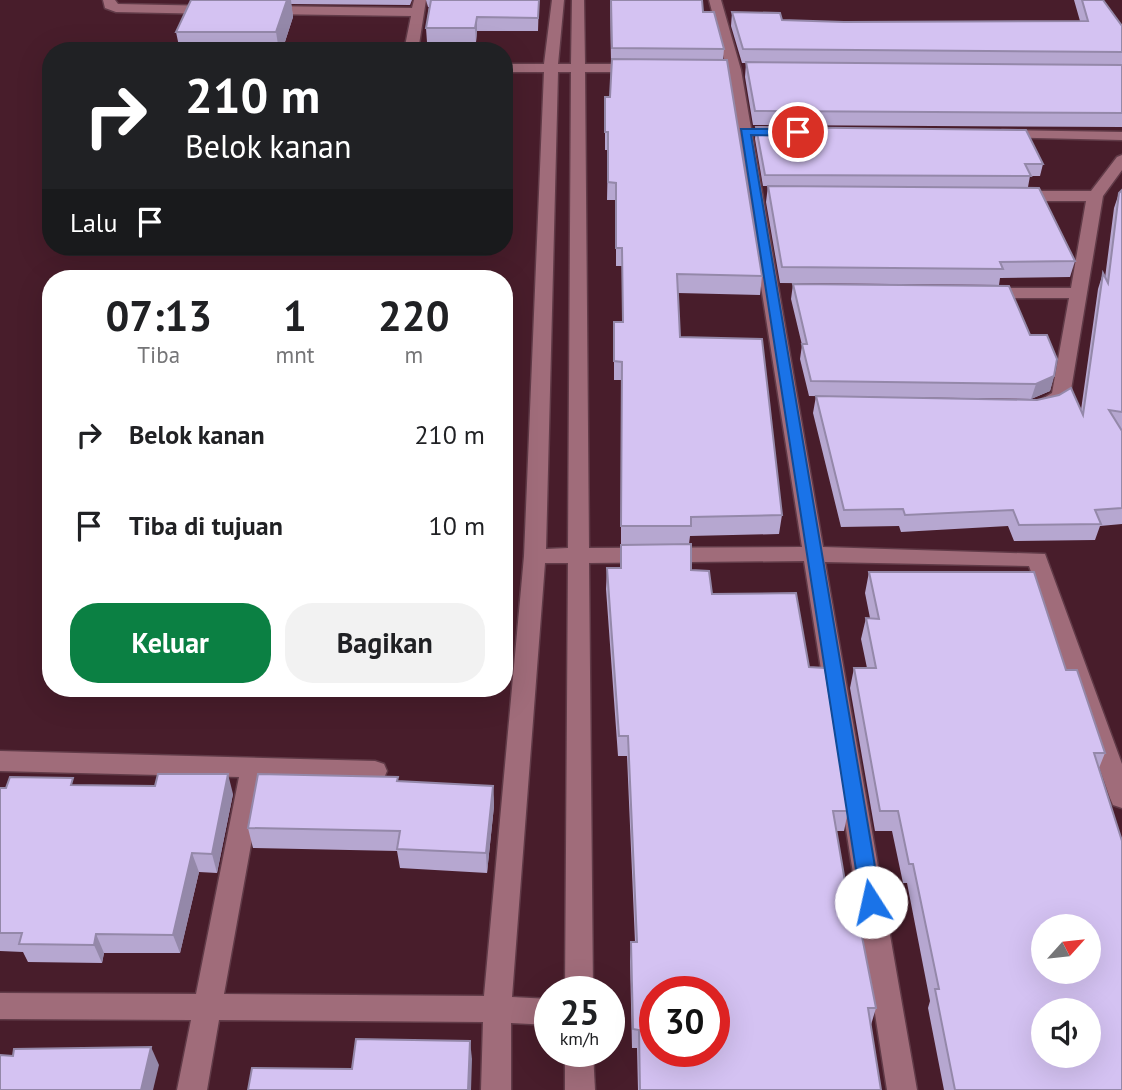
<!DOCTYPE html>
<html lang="id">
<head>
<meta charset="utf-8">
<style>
	body { margin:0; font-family:"PT Sans",sans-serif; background:#f2f2f2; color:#202124; height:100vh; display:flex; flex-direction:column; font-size:26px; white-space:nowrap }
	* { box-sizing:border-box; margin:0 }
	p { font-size:23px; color:#757577 }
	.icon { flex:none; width:38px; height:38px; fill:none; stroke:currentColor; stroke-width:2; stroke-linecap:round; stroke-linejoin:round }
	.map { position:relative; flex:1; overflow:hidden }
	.drawer { position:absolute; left:42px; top:270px; width:471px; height:427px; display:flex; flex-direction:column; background:#fff; border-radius:28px; box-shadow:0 7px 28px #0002 }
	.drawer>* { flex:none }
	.top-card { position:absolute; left:42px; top:42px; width:471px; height:214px; border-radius:28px; box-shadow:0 7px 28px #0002; background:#202124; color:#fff; overflow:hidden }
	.needle { width:46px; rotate:63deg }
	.buttons { position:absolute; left:1031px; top:914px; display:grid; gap:14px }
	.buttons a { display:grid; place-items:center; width:70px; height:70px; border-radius:50%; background:#fff; box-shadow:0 7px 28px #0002; font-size:35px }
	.speed { position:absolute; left:534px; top:976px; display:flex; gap:14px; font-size:35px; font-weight:700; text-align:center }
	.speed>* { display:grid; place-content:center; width:91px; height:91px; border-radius:50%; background:#fff; box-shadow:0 7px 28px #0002; line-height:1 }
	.speed small { font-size:18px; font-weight:400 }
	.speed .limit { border:10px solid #d22; background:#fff; color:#111 }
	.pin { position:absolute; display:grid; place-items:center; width:60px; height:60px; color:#fff; margin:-30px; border:4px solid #fff; border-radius:50%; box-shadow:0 2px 7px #0007 }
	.me { position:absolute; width:77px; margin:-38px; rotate:350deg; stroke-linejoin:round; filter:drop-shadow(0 0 5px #0008) }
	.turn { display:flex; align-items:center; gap:24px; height:147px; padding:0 28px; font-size:32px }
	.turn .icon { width:91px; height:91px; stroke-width:2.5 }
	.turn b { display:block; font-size:49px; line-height:60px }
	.then { display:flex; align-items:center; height:66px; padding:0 28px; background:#0003; gap:14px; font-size:26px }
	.eta { display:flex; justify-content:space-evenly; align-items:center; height:119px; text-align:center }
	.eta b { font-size:42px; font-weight:800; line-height:49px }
	.button { display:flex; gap:14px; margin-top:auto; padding:14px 28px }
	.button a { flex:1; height:80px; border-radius:28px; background:#0b8043; color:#fff; font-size:28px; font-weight:800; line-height:80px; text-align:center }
	.button a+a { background:#f2f2f2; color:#202124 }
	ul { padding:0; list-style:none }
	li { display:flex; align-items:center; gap:21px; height:91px; padding:0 28px }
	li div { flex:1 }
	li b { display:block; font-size:26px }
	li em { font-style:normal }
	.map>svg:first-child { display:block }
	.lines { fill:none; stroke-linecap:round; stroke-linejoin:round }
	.street-casing { stroke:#613b48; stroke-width:3 }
	.street { fill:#a06c7a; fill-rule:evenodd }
	.wall { fill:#b6a7d0 }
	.shaded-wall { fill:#9488a9 }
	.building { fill:#d4c2f2; stroke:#9488a9; stroke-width:2; fill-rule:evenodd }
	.route { fill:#1a73e8; stroke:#114b97; stroke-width:2 }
</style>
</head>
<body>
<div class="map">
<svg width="1122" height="1090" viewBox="0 0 1122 1090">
	<rect width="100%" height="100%" fill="#481d2b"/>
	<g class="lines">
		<!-- street casing -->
		<g class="street-casing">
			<g id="street">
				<polygon points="103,0 115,0 118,4 216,6 222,10 216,14 116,12 105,8"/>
				<polygon points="414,0 426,0 418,51 404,51 411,16 265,14 259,10 265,6 412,8"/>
				<path d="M552,0H564L558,64H571L572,0H584L585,64H640L647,68L640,72H585L589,548L802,547L727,70L709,0H721L741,70L823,547L1045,554L1122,764V808L1113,805L1110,798L1029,566L825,562L917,1090H887L804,561L589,563L593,992H565L568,563H545L512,997L550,999V1025L511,1023V1090H481L483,1022L219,1020L207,1090H177L191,1020L0,1019V993L196,994L239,777L0,771V751L375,761L384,764L387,771L384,778L375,781L263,778L224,994L484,996L524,556L544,72H504V64H544ZM558,72H571L568,548L546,549Z"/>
				<polygon points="1002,130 1122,132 1122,140 997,137 995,134"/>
				<polygon points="1122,155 1122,170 1103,196 1070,396 1045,411 1031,411 1029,407 1052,393 1069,298 984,298 975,293 984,288 1071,288 1086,201 1016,201 1008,196 1016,191 1091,191 1117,157"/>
				<polygon points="565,1052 593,1052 595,1090 565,1090"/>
			</g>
		</g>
		<!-- street -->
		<use href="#street" class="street"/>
	</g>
	<!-- wall -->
	<g class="wall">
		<polygon points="191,0 412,0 410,5 291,4 293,17 282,51 180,51 176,32"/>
		<polygon points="426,0 539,0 538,31 477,31 476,42 427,42 426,28 429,7 428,7"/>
		<polygon points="610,0 702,0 703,12 724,49 723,60 762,276 760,295 678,293 680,337 782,515 779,534 690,536 689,544 691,570 712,594 809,667 848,811 844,831 836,831 850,911 876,1008 871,1025 881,1090 638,1090 637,1048 632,1048 630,961 631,942 635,942 627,756 618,756 606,589 607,568 620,568 621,545 621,380 614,380 614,322 622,322 622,266 616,266 616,200 607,200 608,150 605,150 605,97 610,97 611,63"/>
		<polygon points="1074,0 1103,0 1122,26 1122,127 753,125 745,77 746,63 742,63 731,26 732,12 782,20 844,22 1080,21"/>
		<polygon points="756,127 1043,164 1040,176 1030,176 1028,187 1075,261 1070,277 1000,278 999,285 780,283 766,202 768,186 763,186 755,139"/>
		<polygon points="1122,190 1122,430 1121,430 1122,431 1122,524 1100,526 1095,540 1014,541 1008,526 901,532 899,526 841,527 813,413 816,396 1081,410 1098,289 1103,273 1105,278 1114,208 1119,193"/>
		<polygon points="793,284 1030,335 1054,376 1050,391 1031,399 809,396 800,359 802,345 791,299"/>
		<polygon points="869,572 1066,670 1105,753 1099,768 1122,1090 944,1090 928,1008 930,1001 907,883 903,883 892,831 875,831 850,688 854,668 867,668 861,639 866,618 870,618 865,593"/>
		<polygon points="398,777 398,781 493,786 494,806 487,873 400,868 397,851 253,848 248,828"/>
		<polygon points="75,785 233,794 217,873 199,872 180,953 104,953 102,963 28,962 23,952 0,951 0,788"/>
	</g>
	<!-- shaded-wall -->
	<g class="shaded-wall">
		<polygon points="287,0 291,0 293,17 282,51 279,51 276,32"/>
		<polygon points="477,17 477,31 476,42 475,28"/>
		<polygon points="1054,376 1050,391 1031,399 1036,384"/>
		<polygon points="228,774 233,794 217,873 212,854"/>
		<polygon points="493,786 494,806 487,873 486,853"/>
		<polygon points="192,853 199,872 180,953 173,935"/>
		<polygon points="96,934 104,953 102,963 94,945"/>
		<polygon points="470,1041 472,1059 471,1090 468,1090"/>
		<polygon points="151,1047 159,1065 153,1090 141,1090"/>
	</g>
	<!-- building -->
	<g class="building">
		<polygon points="191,0 287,0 276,32 176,32"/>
		<polygon points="431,0 539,0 538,18 477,17 475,28 426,28"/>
		<polygon points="611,0 702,0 703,12 714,12 724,49 612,48"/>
		<polygon points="1082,0 1103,0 1122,26 1122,52 743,49 732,12 780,13 782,20 844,22 1088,21"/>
		<polygon points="612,59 727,60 762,276 677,274 680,337 762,339 782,515 691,517 691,526 621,526 622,362 614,361 614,322 623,322 622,248 616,248 616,183 608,182 608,132 605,132 605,97 610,97"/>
		<polygon points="746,62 1122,65 1122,113 755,111"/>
		<polygon points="756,127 1026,130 1043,164 1025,164 1031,176 765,175"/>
		<polygon points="768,186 1039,188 1075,261 1000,262 1003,269 782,267"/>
		<polygon points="1122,190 1122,412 1109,410 1122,431 1122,508 1095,510 1101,524 1019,525 1013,510 905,515 903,509 844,510 816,396 1037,400 1059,395 1071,388 1083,415 1103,273 1108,283 1119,193"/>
		<polygon points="793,284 1009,286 1030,335 1047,335 1057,359 1054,376 1036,384 811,381 802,344 807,344"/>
		<path d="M691,544V570L709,571L712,594L796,593L809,667L825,668L848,811H833L850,911H857L876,1008H868L881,1090H640L639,1030L633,1029L631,942H637L628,736H619L607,568H621V545ZM654,992H714V1052H654Z"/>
		<path d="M869,572H1034L1066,670H1077L1105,753H1094L1122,841V1090H955L935,989H939L913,864H909L898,811H880L854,668H876L866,618L879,619ZM1043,926H1088V971H1043ZM1043,1010H1088V1055H1043Z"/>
		<polygon points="158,774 228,774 212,854 192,853 173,935 96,934 94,945 19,944 22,933 0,933 0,788 6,788 10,777 73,778 71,785 155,786"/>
		<polygon points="258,774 398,777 397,781 493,786 486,853 397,849 400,831 248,828"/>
		<polygon points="356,1039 470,1041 468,1090 248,1090 252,1068 352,1069"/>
		<polygon points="151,1047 141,1090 0,1090 0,1055 13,1056 14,1049"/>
	</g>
	<!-- route -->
	<polygon class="route" points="741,129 798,129 804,132 798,136 751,135 881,902 878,909 871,911 864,909 861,902"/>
</svg>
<div class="buttons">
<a><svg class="needle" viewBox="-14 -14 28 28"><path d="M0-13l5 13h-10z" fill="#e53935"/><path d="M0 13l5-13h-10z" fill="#757577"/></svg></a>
<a><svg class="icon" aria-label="sound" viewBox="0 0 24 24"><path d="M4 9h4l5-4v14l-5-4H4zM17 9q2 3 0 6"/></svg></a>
</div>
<div class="speed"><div>25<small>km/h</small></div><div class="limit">30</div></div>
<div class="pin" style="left:798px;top:132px;background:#d93025"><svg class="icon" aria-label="arrive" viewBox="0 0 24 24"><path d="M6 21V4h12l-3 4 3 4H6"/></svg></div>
<svg class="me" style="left:871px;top:902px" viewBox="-20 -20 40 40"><circle r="19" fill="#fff"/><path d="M0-13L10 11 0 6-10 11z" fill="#1a73e8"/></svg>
<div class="top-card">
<div class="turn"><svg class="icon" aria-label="right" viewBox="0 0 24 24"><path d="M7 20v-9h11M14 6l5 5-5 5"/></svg><div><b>210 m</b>Belok kanan</div></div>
<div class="then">Lalu<svg class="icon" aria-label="arrive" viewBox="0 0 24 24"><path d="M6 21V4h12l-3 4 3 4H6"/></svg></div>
</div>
<section class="drawer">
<div class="eta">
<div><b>07:13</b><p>Tiba</p></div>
<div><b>1</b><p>mnt</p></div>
<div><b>220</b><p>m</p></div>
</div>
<ul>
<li><svg class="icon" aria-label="right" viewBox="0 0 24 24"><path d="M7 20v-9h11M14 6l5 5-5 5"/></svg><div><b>Belok kanan</b></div><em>210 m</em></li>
<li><svg class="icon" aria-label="arrive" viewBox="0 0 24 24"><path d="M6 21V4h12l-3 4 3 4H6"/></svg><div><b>Tiba di tujuan</b></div><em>10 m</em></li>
</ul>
<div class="button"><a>Keluar</a><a>Bagikan</a></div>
</section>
</div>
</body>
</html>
